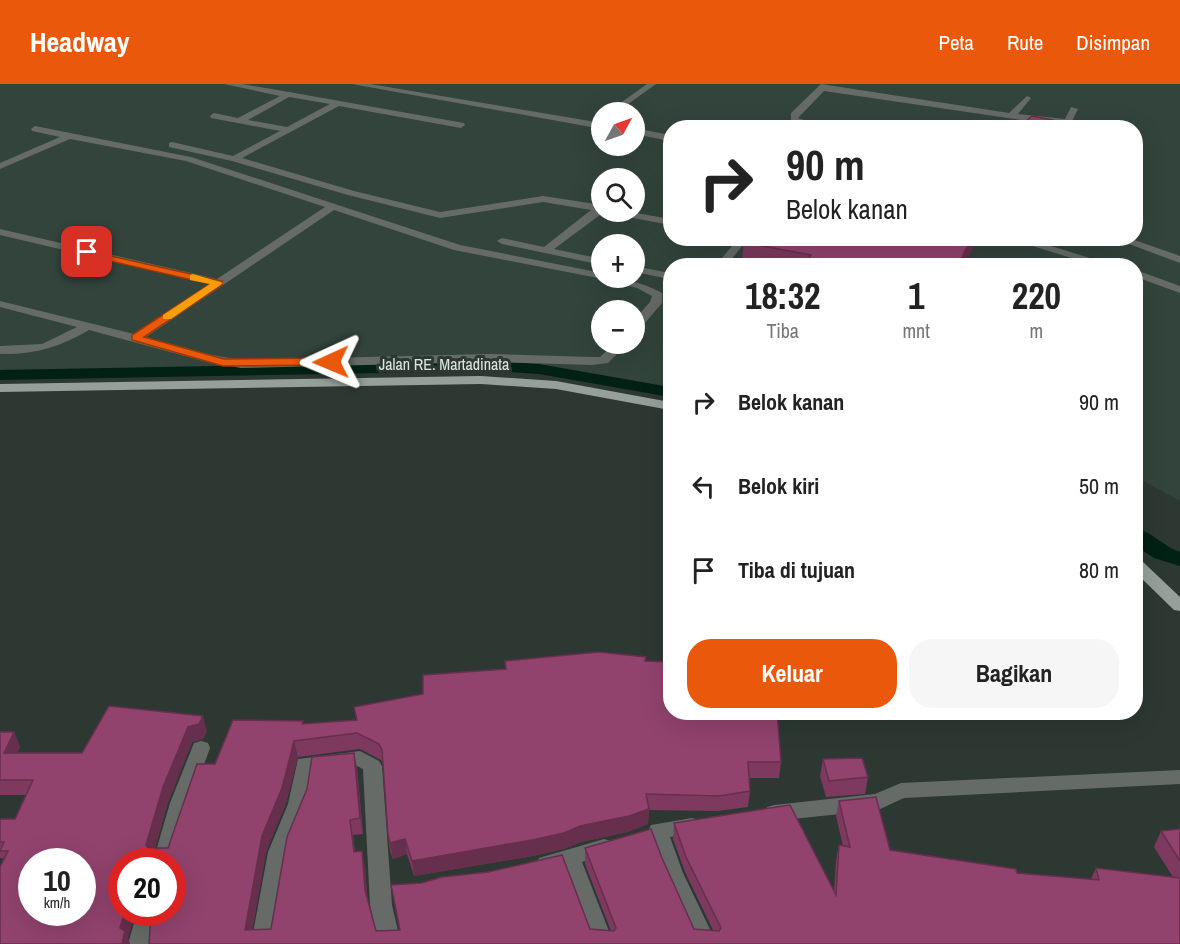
<!DOCTYPE html>
<html lang="id">
<head>
<meta charset="utf-8">
<style>
	body { margin:0; font-family:"Archivo Narrow",sans-serif; background:#f6f6f6; color:#222; height:100vh; display:flex; flex-direction:column; font-size:22px; white-space:nowrap }
	* { box-sizing:border-box; margin:0 }
	p { font-size:20px; color:#767676 }
	.icon { flex:none; width:33px; height:33px; fill:none; stroke:currentColor; stroke-width:2; stroke-linecap:round; stroke-linejoin:round }
	.map { position:relative; flex:1; overflow:hidden }
	.panel { position:absolute; left:663px; top:174px; width:480px; height:462px; display:flex; flex-direction:column; background:#fff; border-radius:24px; box-shadow:0 6px 24px #0002 }
	.panel>* { flex:none }
	.hud { position:absolute; left:663px; top:36px; width:480px; height:126px; border-radius:24px; box-shadow:0 6px 24px #0002; background:#fff; color:#222; overflow:hidden }
	.needle { width:39px; rotate:50deg }
	.controls { position:absolute; left:591px; top:18px; display:grid; gap:12px }
	.controls a { display:grid; place-items:center; width:54px; height:54px; border-radius:50%; background:#fff; box-shadow:0 6px 24px #0002; font-size:30px }
	.speed { position:absolute; left:18px; top:764px; display:flex; gap:12px; font-size:30px; font-weight:700; text-align:center }
	.speed>* { display:grid; place-content:center; width:78px; height:78px; border-radius:50%; background:#fff; box-shadow:0 6px 24px #0002; line-height:1 }
	.speed small { font-size:15px; font-weight:400 }
	.speed .limit { border:9px solid #d22; background:#fff; color:#111 }
	.pin { position:absolute; display:grid; place-items:center; width:51px; height:51px; color:#fff; margin:-26px; border-radius:12px; box-shadow:0 3px 9px #0006 }
	.me { position:absolute; width:66px; margin:-33px; rotate:269deg; stroke-linejoin:round; filter:drop-shadow(0 0 4px #0008) }
	.turn { display:flex; align-items:center; gap:21px; height:126px; padding:0 24px; font-size:27px }
	.turn .icon { width:78px; height:78px; stroke-width:2.5 }
	.turn b { display:block; font-size:42px; line-height:51px }
	.eta { display:flex; justify-content:space-evenly; align-items:center; height:102px; text-align:center }
	.eta b { font-size:36px; font-weight:700; line-height:42px }
	.button { display:flex; gap:12px; margin-top:auto; padding:12px 24px }
	.button a { flex:1; height:69px; border-radius:24px; background:#ea580c; color:#fff; font-size:24px; font-weight:700; line-height:69px; text-align:center }
	.button a+a { background:#f6f6f6; color:#222 }
	ul { padding:0; list-style:none }
	li { display:flex; align-items:center; gap:18px; height:84px; padding:0 24px }
	li div { flex:1 }
	li b { display:block; font-size:22px }
	li em { font-style:normal }
	header { display:flex; align-items:center; gap:36px; box-sizing:border-box; height:84px; padding:0 30px; background:#ea580c; color:#fff }
	header strong { font-size:28px }
	nav { display:flex; gap:33px; margin-inline-start:auto; font-size:21px }
	.map>svg:first-child { display:block }
	.built { fill:#32443b; fill-rule:evenodd }
	.lines { fill:none; stroke-linecap:round; stroke-linejoin:round }
	.canal { fill:#012114; fill-rule:evenodd }
	.minor { fill:#666b68; fill-rule:evenodd }
	.major { fill:#95a09a; fill-rule:evenodd }
	.wall { fill:#7d3a5e }
	.shaded-wall { fill:#662f4c }
	.building { fill:#91436d; stroke:#662f4c; stroke-width:1.5; fill-rule:evenodd }
	.route { fill:#ea580c; stroke:#983908; stroke-width:1.5 }
	.slow { fill:#f59e0b }
	.labels { text-anchor:middle; dominant-baseline:central; stroke-width:6; stroke-linejoin:round; paint-order:stroke }
	.street-label { font-size:16px; fill:#dee5e1; stroke:#2d3833 }
</style>
</head>
<body>
<header>
<strong>Headway</strong>
<nav><a>Peta</a><a>Rute</a><a>Disimpan</a></nav>
</header>
<div class="map">
<svg width="1180" height="860" viewBox="0 0 1180 860">
	<rect width="100%" height="100%" fill="#2d3833"/>
	<!-- built -->
	<path class="built" d="M0,0H1180V417L1143,397L1136,400V182H670V305L529,279L0,287ZM602,28H634V62H602ZM670,44H1136V154H670ZM602,94H634V128H602ZM602,160H634V194H602ZM602,226H634V260H602Z"/>
	<g class="lines">
		<!-- canal -->
		<g class="canal">
			<polygon points="494,277 539,280 670,303 670,313 539,290 494,287 0,296 0,286"/>
			<path d="M1136,444C1152,448 1164,463 1180,468V482L1154,474L1136,462Z"/>
		</g>
		<!-- minor -->
		<g class="minor">
			<path d="M224,0H242L289,8L464,39L465,41L461,44L339,22L242,74L354,107L440,128L543,112L602,121V128H604L554,165L602,175V181L502,160L497,157L502,154L544,163L591,126L543,118L440,134L348,111L232,77L169,63V59L172,58L233,72L280,47L211,34L210,32L214,29L238,34L280,12ZM289,13L330,20L287,43L248,36Z"/>
			<polygon points="352,0 370,0 602,39 602,45"/>
			<polygon points="647,0 656,0 617,28 608,28"/>
			<polygon points="821,0 1009,29 1027,12 1031,14 1018,30 1065,35 1071,23 1078,25 1071,39 1056,41 824,7 798,34 827,44 812,44 791,37 791,29"/>
			<path d="M35,42L191,73L460,161L602,189V194C624,194 642,198 662,209V219L638,247H634V236L650,218L652,212L637,204L603,195L454,166L334,126L146,253L212,271L241,276L489,270L592,273H600L614,260H627L608,279L592,281L489,278L241,284L207,278L89,246C60,263 34,271 0,270V262L42,260L77,243L0,223V217L134,250L209,200L0,151V145L217,195L325,123L186,77L70,55L0,85V79L60,53L32,47L31,45Z"/>
			<polygon points="634,44 670,51 670,57 634,50"/>
			<polygon points="612,128 631,128 670,135 670,141 617,131"/>
			<polygon points="731,154 741,154 743,161 726,182 715,182 733,161"/>
			<polygon points="1007,154 1025,154 1116,182 1097,182"/>
			<polygon points="1113,154 1129,154 1180,172 1180,179"/>
			<polygon points="634,182 670,189 670,195 634,188"/>
			<polygon points="1136,186 1180,202 1180,209 1136,193"/>
			<polygon points="201,657 208,659 210,664 190,719 173,777 153,777 170,719 194,659"/>
			<polygon points="360,667 379,677 382,682 392,821 401,860 379,860 370,821 363,685 357,682 313,686 308,720 288,768 273,860 251,860 268,768 288,720 298,675"/>
			<polygon points="1180,686 1180,700 904,714 878,726 774,737 767,735 764,729 767,723 774,721 875,710 901,699"/>
			<polygon points="692,734 699,736 702,742 699,748 670,753 683,789 717,860 695,860 663,789 648,747 651,741"/>
			<polygon points="604,755 611,757 614,763 611,769 582,778 614,860 592,860 563,783 546,789 539,786 536,780 539,774"/>
			<polygon points="137,828 159,828 150,860 128,860"/>
		</g>
		<!-- major -->
		<g class="major">
			<polygon points="481,292 556,297 670,318 670,326 556,305 481,300 0,308 0,300"/>
			<polygon points="1136,476 1142,477 1180,513 1180,527 1174,526 1136,489"/>
		</g>
	</g>
	<!-- wall -->
	<g class="wall">
		<polygon points="744,154 977,154 964,182 750,182 751,179 742,177"/>
		<polygon points="646,577 781,678 779,694 749,694 750,707 748,723 718,727 649,726 648,740 628,748 581,758 564,765 533,772 414,792 407,770 393,775 390,767 388,751 383,679 381,676 360,665 298,673 286,719 266,768 252,846 271,845 357,684 363,750 353,751 355,768 365,783 367,814 376,847 400,846 391,801 590,845 611,847 585,780 585,764 662,774 694,845 713,846 685,788 673,755 674,739 834,807 836,776 839,761 843,762 836,732 839,717 890,766 1017,789 1091,795 1096,784 1173,793 1154,763 1161,747 1180,745 1180,860 149,860 172,777 122,777 128,854 130,860 0,860 4,776 2,774 0,774 0,735 15,735 26,711 0,711 0,648 14,648 20,663 17,669 82,669 207,647 203,655 192,658 168,718 155,764 168,764 215,680 303,637 303,640 356,636"/>
		<polygon points="823,675 868,693 865,710 826,713 820,692"/>
	</g>
	<!-- shaded-wall -->
	<g class="shaded-wall">
		<polygon points="971,154 977,154 964,182 958,182"/>
		<polygon points="203,632 207,647 203,655 192,658 168,718 151,776 146,761 163,703 188,643"/>
		<polygon points="14,648 20,663 10,684 4,669"/>
		<polygon points="294,657 298,673 286,719 266,768 250,860 245,846 262,752"/>
		<polygon points="354,669 357,684 363,750 360,734"/>
		<polygon points="649,725 648,740 628,748 581,758 564,765 533,772 414,792 412,777 580,742"/>
		<polygon points="405,755 407,770 393,775 390,759"/>
		<polygon points="362,767 365,783 368,822 365,806"/>
		<polygon points="125,828 136,828 128,854 130,860 122,860 120,844"/>
	</g>
	<!-- building -->
	<g class="building">
		<polygon points="1032,32 1057,37 1051,42 1061,44 1018,44"/>
		<polygon points="750,154 971,154 958,182 803,182 811,171 752,160 756,156"/>
		<path d="M599,568L646,573L645,577L670,578V628H777L781,678H748L750,707L719,712L646,710L649,725L629,732L580,742L564,749L532,756L412,777L405,755L390,759L388,751L382,666L379,660L357,649L294,657L282,704L262,752L245,846L271,845L287,753L307,705L312,673L354,669L360,734L350,736L354,768L362,767L365,806L376,847L400,846L391,801L421,799L442,793L488,788L562,771L590,845L614,847L616,844L585,764L651,745L662,774L694,845L719,847L721,844L686,773L674,739L790,721L836,811L839,761L850,763L839,717L876,713L890,766L1016,785L1017,789L1099,796L1096,784L1180,794V860H149L151,828H172V777L139,776L138,777H122V828H125L120,844L125,847L122,860H0V783L8,767H0L4,758H0V735H15L33,696H0V648H14L4,669H82L109,622L203,632L199,640L188,643L163,703L146,761L148,764H168L197,680H215L233,636L303,637L302,640L357,636L354,623L423,610V591L506,585L505,577ZM32,777H82V828H32Z"/>
		<polygon points="862,674 868,693 829,697 823,675"/>
		<polygon points="1180,745 1180,777 1161,747"/>
	</g>
	<!-- route -->
	<polygon class="route" points="84,166 222,197 222,201 144,253 224,275 331,274 337,278 331,281 223,282 132,256 132,251 210,200 84,171"/>
	<!-- slow -->
	<polygon class="slow" points="193,190 223,199 171,235 163,235 163,231 210,200 190,196 190,191"/>
	<g class="labels">
		<!-- street labels -->
		<g class="street-label">
			<text x="444" y="280">Jalan RE. Martadinata</text>
		</g>
	</g>
</svg>
<div class="controls">
<a><svg class="needle" viewBox="-14 -14 28 28"><path d="M0-13l5 13h-10z" fill="#e53935"/><path d="M0 13l5-13h-10z" fill="#767676"/></svg></a>
<a><svg class="icon" aria-label="search" viewBox="0 0 24 24"><circle cx="10" cy="10" r="6"/><path d="M15 15l6 6"/></svg></a>
<a>+</a>
<a>−</a>
</div>
<div class="speed"><div>10<small>km/h</small></div><div class="limit">20</div></div>
<div class="pin" style="left:87px;top:168px;background:#d93025"><svg class="icon" aria-label="arrive" viewBox="0 0 24 24"><path d="M6 21V4h12l-3 4 3 4H6"/></svg></div>
<svg class="me" style="left:331px;top:278px" viewBox="-20 -20 40 40"><path d="M0-17L14 15 0 8-14 15z" fill="#ea580c" stroke="#fff" stroke-width="4"/></svg>
<div class="hud">
<div class="turn"><svg class="icon" aria-label="right" viewBox="0 0 24 24"><path d="M7 20v-9h11M14 6l5 5-5 5"/></svg><div><b>90 m</b>Belok kanan</div></div>
</div>
<section class="panel">
<div class="eta">
<div><b>18:32</b><p>Tiba</p></div>
<div><b>1</b><p>mnt</p></div>
<div><b>220</b><p>m</p></div>
</div>
<ul>
<li><svg class="icon" aria-label="right" viewBox="0 0 24 24"><path d="M7 20v-9h11M14 6l5 5-5 5"/></svg><div><b>Belok kanan</b></div><em>90 m</em></li>
<li><svg class="icon" aria-label="left" viewBox="0 0 24 24"><path d="M17 20v-9H6M10 6l-5 5 5 5"/></svg><div><b>Belok kiri</b></div><em>50 m</em></li>
<li><svg class="icon" aria-label="arrive" viewBox="0 0 24 24"><path d="M6 21V4h12l-3 4 3 4H6"/></svg><div><b>Tiba di tujuan</b></div><em>80 m</em></li>
</ul>
<div class="button"><a>Keluar</a><a>Bagikan</a></div>
</section>
</div>
</body>
</html>
